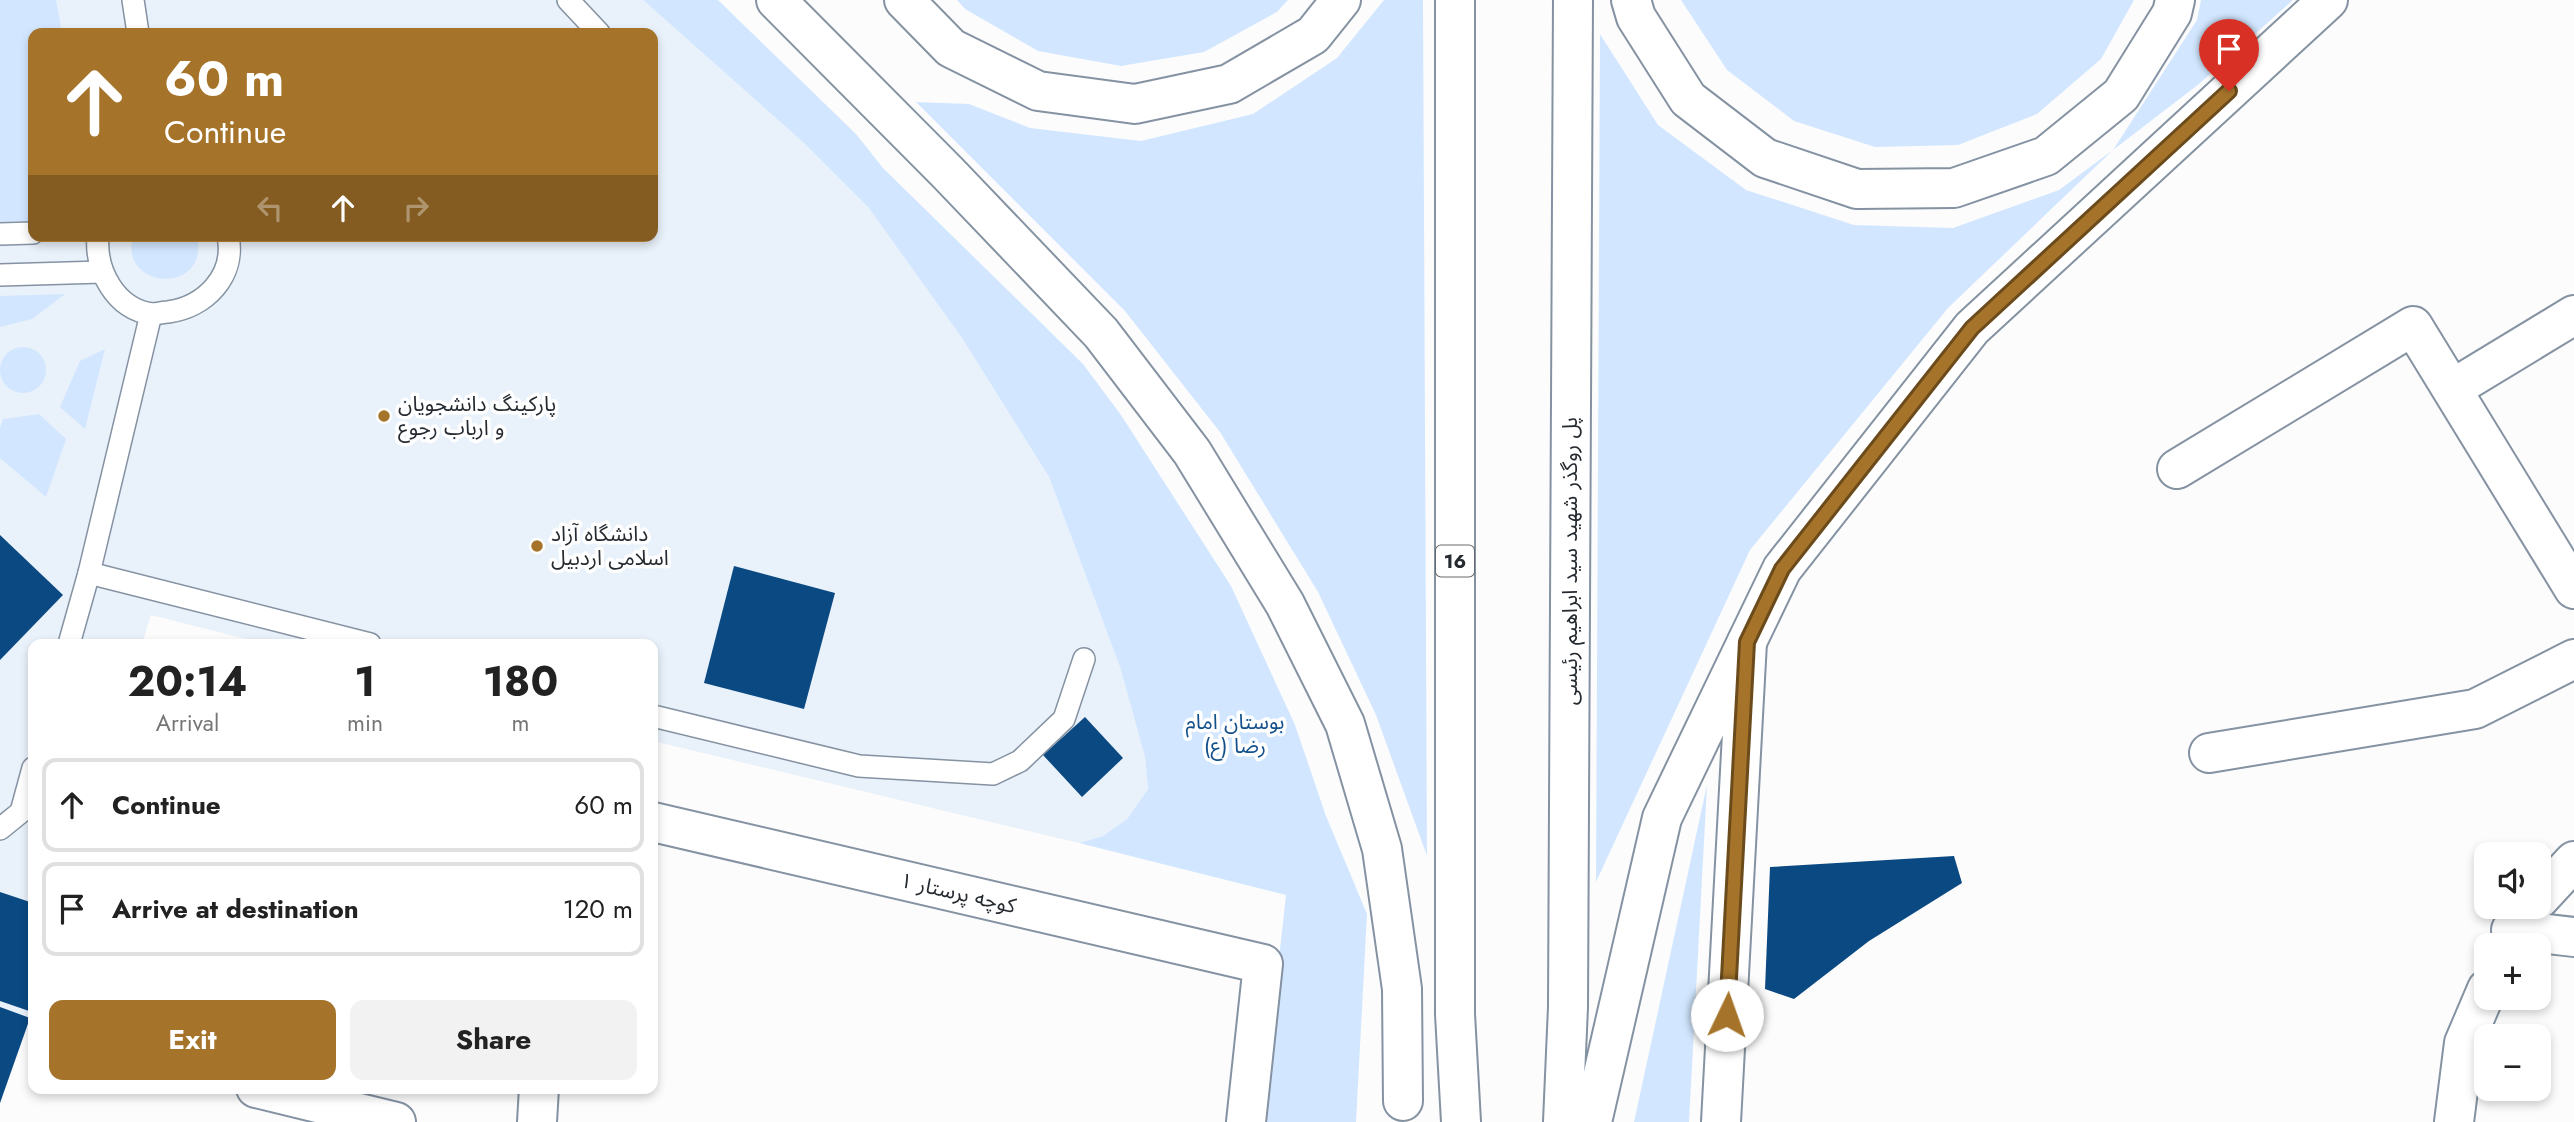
<!DOCTYPE html>
<html lang="en">
<head>
<meta charset="utf-8">
<style>
	body { margin:0; font-family:Jost,"Noto Sans Arabic",sans-serif; background:#f2f2f2; color:#222; height:100vh; display:flex; flex-direction:column; font-size:26px; white-space:nowrap }
	* { box-sizing:border-box; margin:0 }
	p { font-size:23px; color:#767676 }
	.icon { flex:none; width:38px; height:38px; fill:none; stroke:currentColor; stroke-width:2; stroke-linecap:round; stroke-linejoin:round }
	.map { position:relative; flex:1; overflow:hidden }
	.sheet { position:absolute; left:28px; top:639px; width:630px; height:455px; display:flex; flex-direction:column; background:#fff; border-radius:14px; box-shadow:0 4px 10px #0003 }
	.sheet>* { flex:none }
	.banner { position:absolute; left:28px; top:28px; width:630px; height:214px; border-radius:14px; box-shadow:0 4px 10px #0003; background:#a5742a; color:#fff; overflow:hidden }
	.fabs { position:absolute; left:2474px; top:842px; display:grid; gap:14px }
	.fabs a { display:grid; place-items:center; width:77px; height:77px; border-radius:14px; background:#fff; box-shadow:0 4px 10px #0003; font-size:35px }
	.pin { position:absolute; display:grid; place-items:center; width:60px; height:60px; color:#fff; margin:-72px -30px; border-radius:50% 50% 50% 0; rotate:-45deg; box-shadow:0 0 7px #0007 }
	.pin .icon { rotate:45deg }
	.me { position:absolute; width:77px; margin:-38px; rotate:3deg; stroke-linejoin:round; filter:drop-shadow(0 0 5px #0008) }
	.turn { display:flex; align-items:center; gap:24px; height:147px; padding:0 21px; font-size:32px }
	.turn .icon { width:91px; height:91px; stroke-width:2.5 }
	.turn b { display:block; font-size:49px; line-height:60px }
	.lanes { display:flex; align-items:center; height:66px; padding:0 21px; background:#0003; justify-content:center; gap:35px; direction:ltr }
	.lanes .off { opacity:.35 }
	.eta { display:flex; justify-content:space-evenly; align-items:center; height:119px; text-align:center }
	.eta b { font-size:42px; font-weight:700; line-height:49px }
	.action { display:flex; gap:14px; margin-top:auto; padding:14px 21px }
	.action a { flex:1; height:80px; border-radius:14px; background:#a5742a; color:#fff; font-size:28px; font-weight:700; line-height:80px; text-align:center }
	.action a+a { background:#f2f2f2; color:#222 }
	ul { padding:0; list-style:none }
	li { display:flex; align-items:center; gap:21px; height:94px; margin:0 14px 10px; padding:0 7px; border:4px solid #e0e0e0; border-radius:14px }
	li div { flex:1 }
	li b { display:block; font-size:26px }
	li em { font-style:normal }
	.map>svg:first-child { display:block }
	.built { fill:#e9f1fa; fill-rule:evenodd }
	.green { fill:#d2e7ff }
	.building { fill:#0a4982 }
	.lines { fill:none; stroke-linecap:round; stroke-linejoin:round }
	.lane-casing { stroke:#8492a2; stroke-width:24 }
	.street-casing { stroke:#8492a2; stroke-width:42 }
	.secondary-casing { stroke:#8492a2; stroke-width:42 }
	.highway-casing { stroke:#8492a2; stroke-width:42 }
	.lane { stroke:#fff; stroke-width:21 }
	.street { stroke:#fff; stroke-width:38 }
	.secondary { stroke:#fff; stroke-width:38 }
	.highway { stroke:#fff; stroke-width:38 }
	.route-casing { stroke:#6b4b1b; stroke-width:18 }
	.route { stroke:#a5742a; stroke-width:12 }
	.poi-dot { fill:#a5742a; stroke:#fff; stroke-width:2.5 }
	.labels { text-anchor:middle; dominant-baseline:central; stroke-width:7; stroke-linejoin:round; paint-order:stroke }
	.shield { fill:#fff; stroke:#666a6e; stroke-width:2 }
	.shield-label { font-size:19px; font-weight:bold; fill:#242a30 }
	.poi-label { font-size:21px; fill:#242a30; stroke:#fff; text-anchor:start }
	.street-label { font-size:21px; fill:#242a30; stroke:#fff }
	.park-label { font-size:21px; fill:#13508b; stroke:#fff }
</style>
</head>
<body>
<div class="map">
<svg width="2574" height="1122" viewBox="0 0 2574 1122">
	<rect width="100%" height="100%" fill="#fcfcfc"/>
	<!-- built -->
	<path class="built" d="M0,0H643L805,144L868,207L962,338L1049,477L1120,667L1145,757L1148,789L1127,819L1103,836L1079,843L653,741V644H266L151,615L142,644H33V1009L0,1104ZM33,33H653V236H33Z"/>
	<!-- green -->
	<g class="green">
		<polygon points="0,0 56,0 62,33 33,33 33,221 0,222"/>
		<polygon points="643,0 718,0 856,134 883,168 1083,364 1121,415 1231,586 1295,725 1326,816 1367,914 1356,1122 1261,1122 1286,895 1079,843 1103,836 1127,819 1148,789 1145,757 1120,667 1049,477 962,338 868,207 805,144"/>
		<polygon points="957,0 1288,0 1277,12 1204,52 1121,66 1038,51 965,9"/>
		<polygon points="1384,0 1423,0 1427,856 1376,715 1318,592 1220,432 1125,311 916,102 969,104 1030,128 1141,141 1253,114 1337,58"/>
		<polygon points="1681,0 2134,0 2101,59 2037,114 1958,145 1875,147 1794,121 1727,70"/>
		<polygon points="2201,0 2293,0 2199,84 2113,150 1948,308 1750,550 1596,882 1600,34 1658,125 1746,190 1854,225 1953,228 2059,190 2113,150 2197,20"/>
		<path d="M133,236H197C210,296 118,290 133,236Z"/>
		<polygon points="65,294 32,319 0,327 0,296"/>
		<circle cx="23" cy="370" r="23"/>
		<polygon points="105,349 85,429 60,407 80,361"/>
		<polygon points="39,414 66,439 46,497 0,458 0,428 3,419"/>
		<polygon points="1707,785 1689,1122 1634,1122"/>
	</g>
	<!-- building -->
	<g class="building">
		<polygon points="0,535 63,595 0,660"/>
		<polygon points="734,566 835,593 804,709 704,683"/>
		<polygon points="1085,717 1123,758 1082,797 1043,755"/>
		<polygon points="1954,856 1962,883 1869,941 1794,999 1765,989 1770,867"/>
		<polygon points="0,892 33,903 32,1012 0,1001"/>
		<polygon points="0,1007 30,1018 0,1103"/>
	</g>
	<g class="lines">
		<!-- lane casing -->
		<g class="lane-casing">
			<g id="lane">
				<polyline points="133,0 138,33"/>
				<polyline points="568,0 599,33"/>
				<polyline points="0,234 33,233"/>
				<path d="M98,236C95,270 115,309 152,314C157,314 164,312 168,312C205,307 236,276 228,236"/>
				<polyline points="0,275 102,272"/>
				<polyline points="89,573 370,644"/>
				<polyline points="69,644 89,573 151,314"/>
				<polyline points="653,716 859,766 993,774 1020,761 1064,719 1084,659"/>
				<polyline points="0,829 21,812 33,768"/>
			</g>
		</g>
		<!-- street casing -->
		<g class="street-casing">
			<g id="street">
				<polyline points="2452,389 2574,315"/>
				<polyline points="2177,469 2413,326 2574,589"/>
				<polyline points="2209,753 2475,709 2574,659"/>
				<polyline points="653,822 1263,964 1246,1122"/>
				<polyline points="2539,899 2574,861"/>
				<polyline points="2511,930 2574,937"/>
				<polyline points="256,1088 396,1122"/>
				<polyline points="537,1122 539,1088"/>
				<polyline points="2454,1122 2464,1043 2487,989"/>
			</g>
		</g>
		<!-- secondary casing -->
		<g class="secondary-casing">
			<polyline id="secondary" points="1721,1122 1747,642"/>
		</g>
		<!-- highway casing -->
		<g class="highway-casing">
			<g id="highway">
				<polyline points="776,0 948,173 1101,333 1192,452 1285,604 1345,724 1382,849 1402,989 1403,1101"/>
				<polyline points="904,0 951,48 1038,91 1135,104 1229,84 1313,35 1341,0"/>
				<polyline points="1455,0 1455,1014 1461,1122"/>
				<polyline points="1631,0 1636,17 1688,99 1765,158 1857,189 1954,188 2046,156 2121,95 2172,13 2175,0"/>
				<polyline points="1563,1122 1568,1007 1573,0"/>
				<polyline points="1592,1122 1662,818 1782,569 1972,328 2328,0"/>
			</g>
		</g>
		<!-- lane -->
		<use href="#lane" class="lane"/>
		<!-- street -->
		<use href="#street" class="street"/>
		<!-- secondary -->
		<use href="#secondary" class="secondary"/>
		<!-- highway -->
		<use href="#highway" class="highway"/>
	</g>
	<g class="lines">
		<!-- route casing -->
		<g class="route-casing">
			<polyline id="route" points="1727,1015 1747,642 1782,569 1972,328 2229,91"/>
		</g>
		<!-- route -->
		<use href="#route" class="route"/>
	</g>
	<!-- markers -->
	<g class="poi-dot">
		<circle cx="384" cy="416" r="7"/>
		<circle cx="537" cy="546" r="7"/>
	</g>
	<g class="labels">
		<!-- shield labels -->
		<rect class="shield" x="1436" y="545.5" width="38" height="31" rx="5"/>
		<g class="shield-label">
			<text x="1455" y="561">16</text>
		</g>
		<!-- poi labels -->
		<g class="poi-label">
			<text x="398" y="404">پارکینگ دانشجویان<tspan x="398" dy="24">و ارباب رجوع</tspan></text>
			<text x="551" y="534">دانشگاه آزاد<tspan x="551" dy="24">اسلامی اردبیل</tspan></text>
		</g>
		<!-- street labels -->
		<g class="street-label">
			<text transform="translate(1570 561) rotate(-90)">پل روگذر شهید سید ابراهیم رئیسی</text>
			<text transform="translate(958 893) rotate(13)">کوچه پرستار ۱</text>
		</g>
		<!-- park labels -->
		<g class="park-label">
			<text x="1235" y="722">بوستان امام<tspan x="1235" dy="24">رضا (ع)</tspan></text>
		</g>
	</g>
</svg>
<div class="fabs">
<a><svg class="icon" aria-label="sound" viewBox="0 0 24 24"><path d="M4 9h4l5-4v14l-5-4H4zM17 9q2 3 0 6"/></svg></a>
<a>+</a>
<a>−</a>
</div>
<div class="pin" style="left:2229px;top:91px;background:#d93025"><svg class="icon" aria-label="arrive" viewBox="0 0 24 24"><path d="M6 21V4h12l-3 4 3 4H6"/></svg></div>
<svg class="me" style="left:1727px;top:1015px" viewBox="-20 -20 40 40"><circle r="19" fill="#fff"/><path d="M0-13L10 11 0 6-10 11z" fill="#a5742a"/></svg>
<div class="banner">
<div class="turn"><svg class="icon" aria-label="ahead" viewBox="0 0 24 24"><path d="M12 20V5M6 11l6-6 6 6"/></svg><div><b>60 m</b>Continue</div></div>
<div class="lanes"><svg class="icon off" aria-label="left" viewBox="0 0 24 24"><path d="M17 20v-9H6M10 6l-5 5 5 5"/></svg><svg class="icon" aria-label="ahead" viewBox="0 0 24 24"><path d="M12 20V5M6 11l6-6 6 6"/></svg><svg class="icon off" aria-label="right" viewBox="0 0 24 24"><path d="M7 20v-9h11M14 6l5 5-5 5"/></svg></div>
</div>
<section class="sheet">
<div class="eta">
<div><b>20:14</b><p>Arrival</p></div>
<div><b>1</b><p>min</p></div>
<div><b>180</b><p>m</p></div>
</div>
<ul>
<li><svg class="icon" aria-label="ahead" viewBox="0 0 24 24"><path d="M12 20V5M6 11l6-6 6 6"/></svg><div><b>Continue</b></div><em>60 m</em></li>
<li><svg class="icon" aria-label="arrive" viewBox="0 0 24 24"><path d="M6 21V4h12l-3 4 3 4H6"/></svg><div><b>Arrive at destination</b></div><em>120 m</em></li>
</ul>
<div class="action"><a>Exit</a><a>Share</a></div>
</section>
</div>
</body>
</html>
